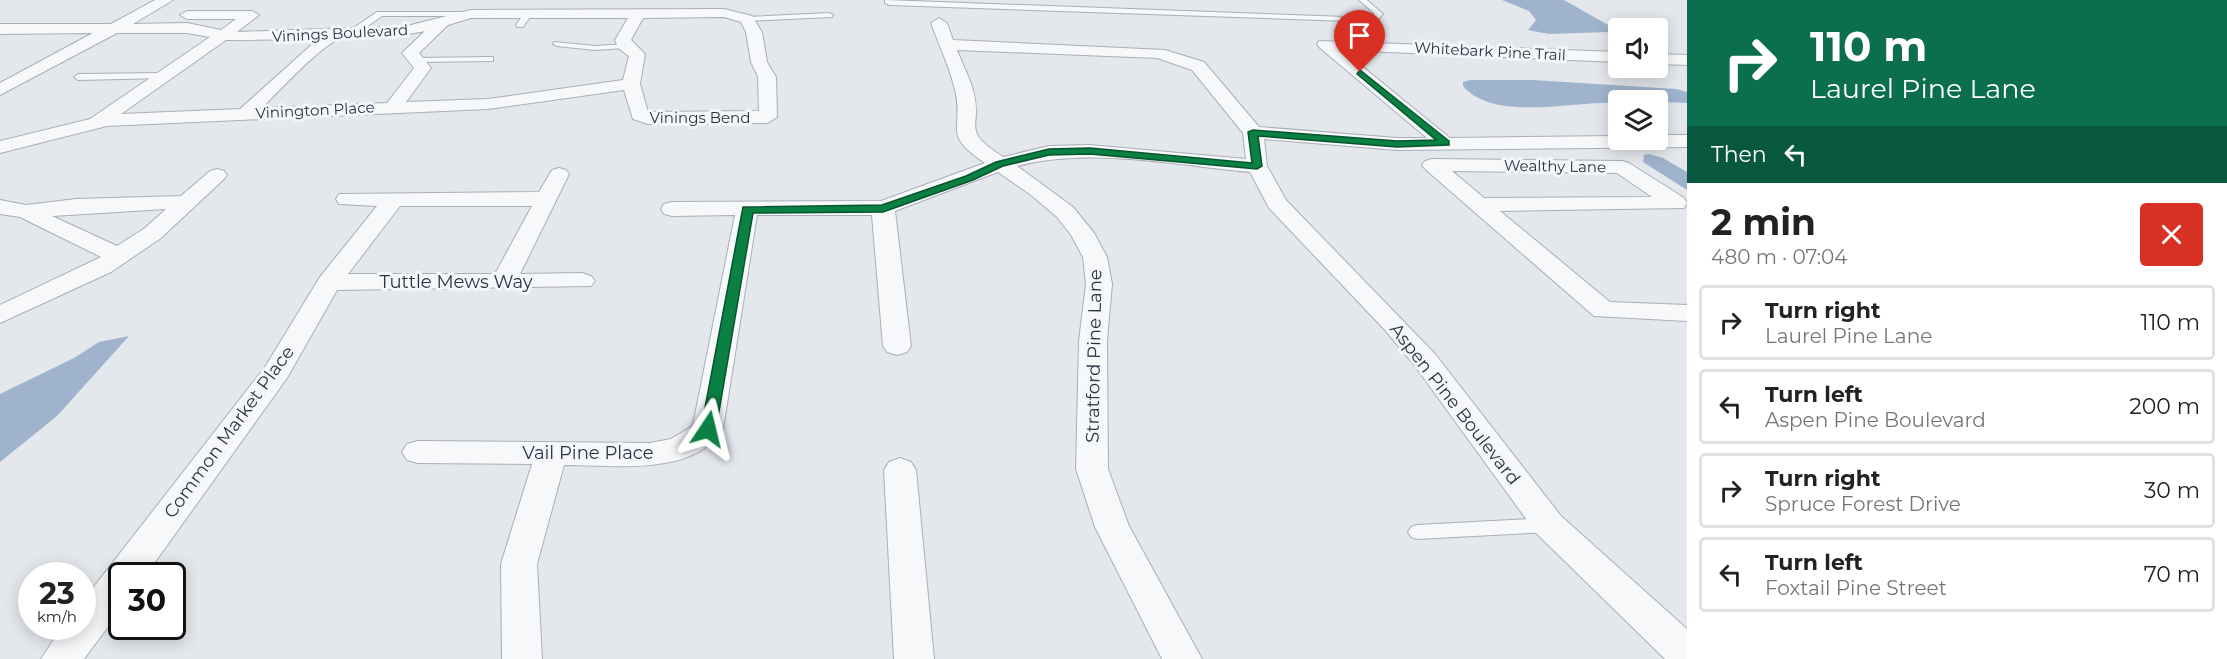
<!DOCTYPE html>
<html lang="en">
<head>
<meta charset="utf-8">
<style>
	body { margin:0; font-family:Montserrat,sans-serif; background:#f6f6f6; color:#222; height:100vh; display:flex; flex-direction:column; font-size:22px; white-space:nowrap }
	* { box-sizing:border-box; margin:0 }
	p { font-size:20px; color:#767676 }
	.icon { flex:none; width:33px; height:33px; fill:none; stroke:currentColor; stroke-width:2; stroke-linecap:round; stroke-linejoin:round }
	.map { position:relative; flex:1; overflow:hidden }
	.side { display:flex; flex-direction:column; background:#fff; width:540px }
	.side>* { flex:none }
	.top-card { background:#0b6e4f; color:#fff; overflow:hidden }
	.tools { position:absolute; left:1608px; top:18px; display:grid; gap:12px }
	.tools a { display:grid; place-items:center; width:60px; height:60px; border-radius:6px; background:#fff; box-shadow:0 3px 15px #0003; font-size:30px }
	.speed { position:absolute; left:18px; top:562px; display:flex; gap:12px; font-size:30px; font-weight:700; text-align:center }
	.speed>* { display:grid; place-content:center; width:78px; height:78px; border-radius:50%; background:#fff; box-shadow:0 3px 15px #0003; line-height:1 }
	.speed small { font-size:15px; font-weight:400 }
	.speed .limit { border:3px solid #111; border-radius:9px; background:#fff; color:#111 }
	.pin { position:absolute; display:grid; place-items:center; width:51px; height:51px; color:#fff; margin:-62px -26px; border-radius:50% 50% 50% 0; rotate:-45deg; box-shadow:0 0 6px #0007 }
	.pin .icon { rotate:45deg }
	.me { position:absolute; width:66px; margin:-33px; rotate:10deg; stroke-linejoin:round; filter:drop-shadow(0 0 4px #0008) }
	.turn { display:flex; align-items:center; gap:21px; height:126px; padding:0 24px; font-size:27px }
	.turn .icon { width:78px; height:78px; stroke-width:2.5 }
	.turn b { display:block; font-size:42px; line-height:51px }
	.then { display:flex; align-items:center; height:57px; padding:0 24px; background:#0003; gap:12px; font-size:22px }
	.round { display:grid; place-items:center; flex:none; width:63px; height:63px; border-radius:6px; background:#f6f6f6 }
	.head { display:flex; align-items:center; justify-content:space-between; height:102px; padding:0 24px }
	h1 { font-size:36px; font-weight:700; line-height:45px }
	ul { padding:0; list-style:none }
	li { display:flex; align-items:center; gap:18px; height:75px; margin:0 12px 9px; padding:0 12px; border:3px solid #e0e0e0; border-radius:6px }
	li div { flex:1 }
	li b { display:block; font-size:22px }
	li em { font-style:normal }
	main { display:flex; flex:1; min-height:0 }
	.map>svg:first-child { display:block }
	.water { fill:#9fb4cc }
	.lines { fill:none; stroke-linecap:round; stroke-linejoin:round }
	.service-casing { stroke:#a9aeb7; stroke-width:2 }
	.minor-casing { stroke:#a9aeb7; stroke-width:2 }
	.service { fill:#f7f8fa; fill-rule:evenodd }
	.minor { fill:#f7f8fa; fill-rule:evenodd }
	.route { fill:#0b8043; stroke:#07532c; stroke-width:1.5 }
	.labels { text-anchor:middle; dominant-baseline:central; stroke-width:6; stroke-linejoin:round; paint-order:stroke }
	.far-street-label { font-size:15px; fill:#2b3445; stroke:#f4f6f9 }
	.street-label { font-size:18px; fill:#2b3445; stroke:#f4f6f9 }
</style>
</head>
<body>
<main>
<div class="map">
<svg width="1687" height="659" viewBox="0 0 1687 659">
	<rect width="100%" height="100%" fill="#e4e7ec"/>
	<!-- water -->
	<g class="water">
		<polygon points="1502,0 1564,0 1610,26 1608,32 1549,34 1528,30 1536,20 1529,11"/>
		<path d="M1470,80H1533L1676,89L1687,92V103L1618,100V103C1576,100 1494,123 1463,86V82Z"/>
		<polygon points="1649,154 1663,158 1687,172 1687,190 1643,162 1644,155"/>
		<polygon points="129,336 57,416 0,462 0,394 74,358 99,342"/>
	</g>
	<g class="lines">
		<!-- service casing -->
		<g class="service-casing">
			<g id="service">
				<polygon points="885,0 1373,18 1375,14 1359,0 1367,0 1383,14 1376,22 889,5 885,3"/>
				<polygon points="377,12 471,12 475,14 471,16 382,16 352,37 346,37 346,33"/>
				<polygon points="525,12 532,14 523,27 517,27 516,25"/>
				<polygon points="829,13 833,15 832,17 747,21 743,19 747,17"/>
				<polygon points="554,42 595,46 625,44 629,46 625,48 595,50 557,46 553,44"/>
				<polygon points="490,57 493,57 493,61 417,62 413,60 417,58"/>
				<polygon points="164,73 167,74 167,78 78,80 74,77 78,74"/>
				<polygon points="1549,518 1555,520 1558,525 1555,530 1549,532 1417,539 1411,537 1408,532 1411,527 1417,525"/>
			</g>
		</g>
		<!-- minor casing -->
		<g class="minor-casing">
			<g id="minor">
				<path d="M155,0H173L133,24L187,23L221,30L236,19H187L180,15L187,11H252L259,15L237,32L407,26L471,10L724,9L752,16L762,32L767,62L776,77L777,117L768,123L648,124L633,119L624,90L488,109L107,126L0,153V141L90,119L210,37L187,33H117L0,95V83L93,33L0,34V24H111ZM724,17L741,22L746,32L751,62L758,77L759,111L648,112L640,84L645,54L631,40L643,18ZM471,18H628L615,40L619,49L629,56L623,80L488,99L406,102L431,68L419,53L448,25ZM425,31L402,53L414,68L387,103L262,108C277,93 324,42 342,38C369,33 397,38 425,31ZM318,39L240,109L121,114L226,40Z"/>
				<path d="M939,18L947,23L953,40L1165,50L1204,62L1259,127L1397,138H1427L1319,47L1317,44L1319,41L1618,52V62L1342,50L1450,138L1618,136V140H1658V135H1687V147L1397,150L1264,139L1267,166L1286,200L1435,354L1561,516L1687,629V659H1665L1537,534L1415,366L1385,330L1269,208L1250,172C1173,165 1092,147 1017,166L1073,207L1094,233L1107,257L1112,284L1107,341L1108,469L1129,526L1202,659H1162L1095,527L1076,469L1079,341L1086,284L1083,257L1071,235L1057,217L1031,195L998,172L895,211L911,346L907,352L897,355L887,352L883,346L872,215H757L723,429C694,477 612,465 564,465L537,564L542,659H502L501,564L532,464L418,463L407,460L402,452L407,444L418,441L650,443L671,439L691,427L693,425L735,215L672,216L664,214L661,209L664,204L672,202L881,201L985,163C940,133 965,129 955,90C950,68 939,45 931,23ZM957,50L1157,58L1192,70L1243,133L1246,159L1090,145L1049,146L1003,157C958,128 984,129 973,90C969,76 962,63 957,50Z"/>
				<polygon points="1658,54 1687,55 1687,65 1658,64"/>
				<path d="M1432,159L1622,161L1629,163L1684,198L1687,203L1684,208L1500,211L1610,302L1687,305V321L1594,316L1425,169L1422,165L1425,161ZM1452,171L1617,173L1652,197L1484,198Z"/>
				<path d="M559,168L566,170L569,174L520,274L582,273L591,276L595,281L591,286L337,290L287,378L145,576H122V608L84,659H41L62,627H82V602L265,367L320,277L377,206L339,204L336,199L339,194L539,192L552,170ZM400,206H532L495,274H348Z"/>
				<path d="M217,169L224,171L227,175L224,179L161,238L111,272L0,323V305L101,257L20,217L0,214V200L26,205L76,199L181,196L210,171ZM166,209L145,228L117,246L52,216Z"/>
				<polygon points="900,458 911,462 916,470 934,659 894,659 884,470 889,462"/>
			</g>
		</g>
		<!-- service -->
		<use href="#service" class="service"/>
		<!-- minor -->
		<use href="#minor" class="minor"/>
	</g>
	<!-- route -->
	<polygon class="route" points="1360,70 1449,141 1449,145 1397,147 1258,136 1262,166 1257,169 1090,154 1049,155 1003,166 973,180 883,212 753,213 716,429 708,434 701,429 743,207 882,205 966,176 996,162 1049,149 1090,148 1252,163 1248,132 1253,130 1397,141 1436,140 1357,74"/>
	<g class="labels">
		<!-- far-street labels -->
		<g class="far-street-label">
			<text transform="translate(340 33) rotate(-3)">Vinings Boulevard</text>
			<text transform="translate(1490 51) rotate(3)">Whitebark Pine Trail</text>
			<text transform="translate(315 110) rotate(-3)">Vinington Place</text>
			<text x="700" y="117">Vinings Bend</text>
			<text transform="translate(1555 166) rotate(1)">Wealthy Lane</text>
		</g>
		<!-- street labels -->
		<g class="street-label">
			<text x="456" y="282">Tuttle Mews Way</text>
			<text transform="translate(1094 356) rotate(-89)">Stratford Pine Lane</text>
			<text transform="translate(1455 404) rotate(52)">Aspen Pine Boulevard</text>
			<text transform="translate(229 432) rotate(-54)">Common Market Place</text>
			<text x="588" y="453">Vail Pine Place</text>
		</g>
	</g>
</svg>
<div class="tools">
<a><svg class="icon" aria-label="sound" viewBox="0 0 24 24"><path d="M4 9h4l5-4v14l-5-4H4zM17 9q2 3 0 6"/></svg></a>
<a><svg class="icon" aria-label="layers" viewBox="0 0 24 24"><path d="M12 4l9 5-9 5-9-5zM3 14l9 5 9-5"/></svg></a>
</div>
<div class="speed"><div>23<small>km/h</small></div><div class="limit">30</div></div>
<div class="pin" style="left:1360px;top:72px;background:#d93025"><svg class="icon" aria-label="arrive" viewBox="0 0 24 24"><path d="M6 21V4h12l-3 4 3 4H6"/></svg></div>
<svg class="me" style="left:708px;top:429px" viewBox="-20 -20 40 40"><path d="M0-17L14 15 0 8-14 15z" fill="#0b8043" stroke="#fff" stroke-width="4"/></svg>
</div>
<section class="side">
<div class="top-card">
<div class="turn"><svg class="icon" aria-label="right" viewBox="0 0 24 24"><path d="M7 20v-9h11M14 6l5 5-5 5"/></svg><div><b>110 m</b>Laurel Pine Lane</div></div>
<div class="then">Then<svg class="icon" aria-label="left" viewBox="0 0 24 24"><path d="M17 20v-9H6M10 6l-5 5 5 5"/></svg></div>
</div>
<div class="head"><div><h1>2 min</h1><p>480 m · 07:04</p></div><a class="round" style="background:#d93025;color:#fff"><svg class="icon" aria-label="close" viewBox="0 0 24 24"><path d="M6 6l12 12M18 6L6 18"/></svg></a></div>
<ul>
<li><svg class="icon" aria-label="right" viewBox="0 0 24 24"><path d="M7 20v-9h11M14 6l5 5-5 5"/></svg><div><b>Turn right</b><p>Laurel Pine Lane</p></div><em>110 m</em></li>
<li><svg class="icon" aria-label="left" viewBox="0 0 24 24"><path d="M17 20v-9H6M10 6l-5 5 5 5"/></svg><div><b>Turn left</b><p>Aspen Pine Boulevard</p></div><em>200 m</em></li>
<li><svg class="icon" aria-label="right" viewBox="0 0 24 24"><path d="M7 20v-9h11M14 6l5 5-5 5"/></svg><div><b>Turn right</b><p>Spruce Forest Drive</p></div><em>30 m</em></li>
<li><svg class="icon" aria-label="left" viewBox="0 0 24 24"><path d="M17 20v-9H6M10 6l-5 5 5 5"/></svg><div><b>Turn left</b><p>Foxtail Pine Street</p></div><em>70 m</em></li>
</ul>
</section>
</main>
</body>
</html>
